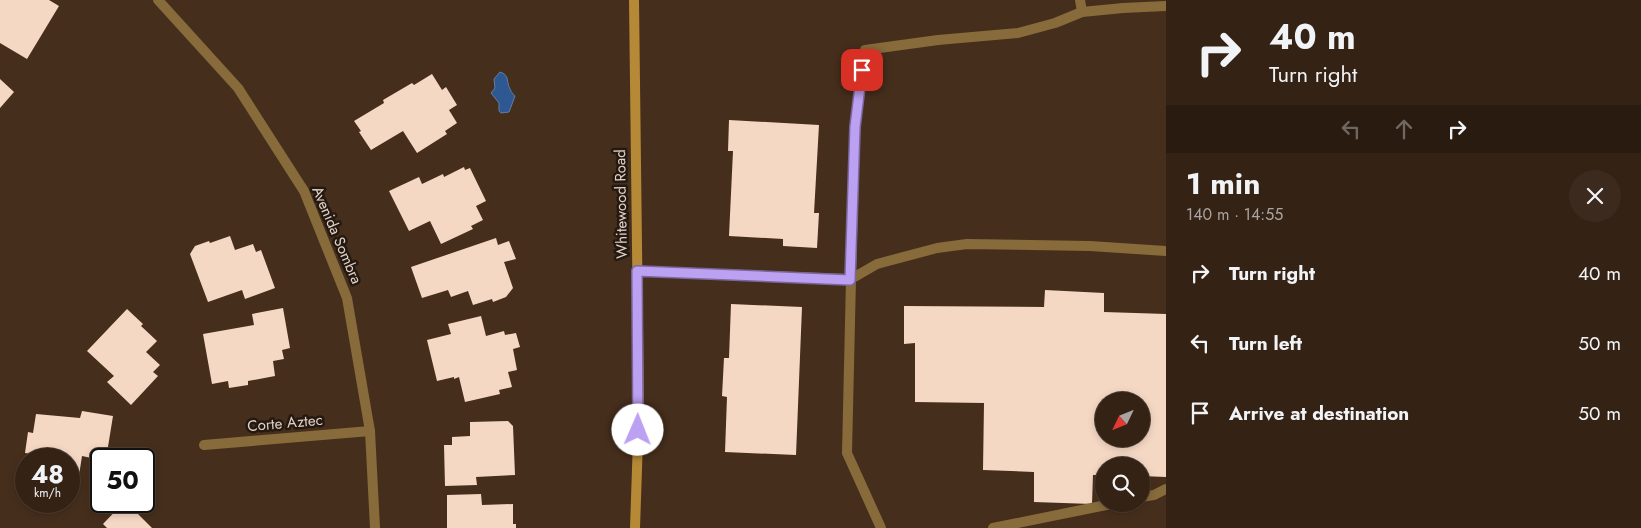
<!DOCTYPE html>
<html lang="en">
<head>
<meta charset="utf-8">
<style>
	body { margin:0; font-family:Jost,sans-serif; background:#3c2a1e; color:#f1f3f6; height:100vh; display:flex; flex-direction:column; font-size:19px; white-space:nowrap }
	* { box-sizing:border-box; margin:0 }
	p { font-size:16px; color:#a9a4a0 }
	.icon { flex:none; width:28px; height:28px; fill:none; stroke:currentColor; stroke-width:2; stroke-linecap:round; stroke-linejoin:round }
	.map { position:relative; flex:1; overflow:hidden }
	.sheet { display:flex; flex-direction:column; background:#342215; width:475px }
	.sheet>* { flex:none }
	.guide { background:#342215; color:#f1f3f6; overflow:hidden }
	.needle { width:32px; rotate:227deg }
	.buttons { position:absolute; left:1095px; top:392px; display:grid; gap:10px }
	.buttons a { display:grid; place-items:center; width:55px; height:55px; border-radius:50%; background:#342215; box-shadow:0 2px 8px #0003,0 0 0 1px #4e3f34; font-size:25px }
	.speed { position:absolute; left:15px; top:448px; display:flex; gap:10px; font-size:25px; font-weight:700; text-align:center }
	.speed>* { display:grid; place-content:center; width:65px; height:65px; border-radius:50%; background:#342215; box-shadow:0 2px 8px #0003,0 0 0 1px #4e3f34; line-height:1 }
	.speed small { font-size:12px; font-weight:400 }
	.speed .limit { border:2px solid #111; border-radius:8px; background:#fff; color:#111 }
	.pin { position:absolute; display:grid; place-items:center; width:42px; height:42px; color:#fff; margin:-21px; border-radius:10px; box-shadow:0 2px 8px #0006 }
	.me { position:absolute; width:55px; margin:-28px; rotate:1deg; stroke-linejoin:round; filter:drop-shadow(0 0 4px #0008) }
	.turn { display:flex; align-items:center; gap:18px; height:105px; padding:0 20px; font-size:22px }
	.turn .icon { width:65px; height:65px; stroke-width:2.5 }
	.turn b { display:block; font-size:35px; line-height:42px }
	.lanes { display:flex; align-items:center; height:48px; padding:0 20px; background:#0003; justify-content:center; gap:25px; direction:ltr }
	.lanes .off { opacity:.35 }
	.round { display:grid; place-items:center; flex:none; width:52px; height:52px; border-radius:26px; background:#3c2a1e }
	.headline { display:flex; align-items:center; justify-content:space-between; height:85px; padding:0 20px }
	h1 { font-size:30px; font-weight:700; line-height:38px }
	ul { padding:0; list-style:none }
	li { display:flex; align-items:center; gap:15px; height:70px; padding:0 20px }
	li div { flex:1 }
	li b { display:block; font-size:19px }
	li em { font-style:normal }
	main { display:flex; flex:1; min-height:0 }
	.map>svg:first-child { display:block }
	.water { fill:#2d5892; stroke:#637da2 }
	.building { fill:#f5d8c4; fill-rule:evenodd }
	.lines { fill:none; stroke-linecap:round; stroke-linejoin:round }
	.service { stroke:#876b3b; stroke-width:10 }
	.minor { stroke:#876b3b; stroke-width:10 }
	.secondary { stroke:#b68936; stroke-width:10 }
	.route-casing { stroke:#7a689d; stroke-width:12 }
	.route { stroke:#bca0f2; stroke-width:9 }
	.labels { text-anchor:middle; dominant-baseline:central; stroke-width:5; stroke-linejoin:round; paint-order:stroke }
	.street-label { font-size:15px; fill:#e2d2c7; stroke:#241911 }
</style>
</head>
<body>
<main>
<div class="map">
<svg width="1166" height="528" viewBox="0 0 1166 528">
	<rect width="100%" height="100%" fill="#462e1c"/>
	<!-- water -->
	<path class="water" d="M500,72C510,75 506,82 510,89C511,92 513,94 515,96L509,112L501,113L499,111V103L491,93L495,88L494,79Z"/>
	<!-- building -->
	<g class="building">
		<polygon points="0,0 49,0 59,6 27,59 0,43"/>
		<polygon points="432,74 442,90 446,87 457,105 449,110 457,123 445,131 447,134 417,153 403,131 371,150 359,132 361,131 354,121 384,103 383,100 412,83 414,85"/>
		<polygon points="0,79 14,92 0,108"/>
		<polygon points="729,120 819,125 814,213 819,213 817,248 783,246 783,239 729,236 733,151 728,151"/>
		<polygon points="464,167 465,170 470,168 486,201 476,206 483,220 471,226 473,229 441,244 430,221 409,231 389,191 419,177 422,184 443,174 444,177"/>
		<polygon points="230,236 235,250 253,244 256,252 261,250 275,288 245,299 242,290 208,302 190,254 195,246 209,241 210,243"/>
		<polygon points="496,238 498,245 509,241 516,259 504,262 513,288 506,297 493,302 492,299 473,305 468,291 451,297 448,290 422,298 411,267"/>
		<path d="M1045,290L1104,293V312L1166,314V477L1141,476V466H1104V475H1093L1092,504L1034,502V472L983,470L984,403L915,402V343L904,344V306L1044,307ZM1104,401H1141V439H1104Z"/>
		<polygon points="731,304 802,307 796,455 725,452 727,397 722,396 724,358 729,358"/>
		<polygon points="283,308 290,348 282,350 284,359 273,361 275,376 248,381 248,385 229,388 228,381 212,384 203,334 254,325 252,314"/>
		<polygon points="127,309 143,324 141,326 157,341 146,352 160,365 153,372 158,376 131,405 107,382 114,376 87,351"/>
		<polygon points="481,316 486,336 504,331 505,335 516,333 520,347 513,349 517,370 508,372 512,387 499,390 500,394 465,402 459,377 454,379 454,377 437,381 427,340 451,334 448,324"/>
		<polygon points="82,411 113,416 106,459 101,460 82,456 78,482 69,480 69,459 33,459 33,454 25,453 28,432 33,433 36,414 80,418"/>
		<polygon points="508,421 513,426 515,475 476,477 477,485 445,486 444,445 452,445 452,437 470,436 470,422"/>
		<polygon points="481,494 482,505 513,504 513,524 516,524 516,528 447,528 447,495"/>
		<polygon points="125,501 152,528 107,528 103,524"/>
	</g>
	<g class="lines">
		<!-- service -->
		<g class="service">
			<polyline points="1080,0 1082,12 1123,8 1166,6"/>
			<polyline points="637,271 851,279 847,453 881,528"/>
			<polyline points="851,279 855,127 865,50 938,40 1018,33 1055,23 1082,12"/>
			<polyline points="851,279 877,264 937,248 967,244 1090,246 1166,251"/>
			<polyline points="1141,497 1154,495 1166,489"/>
			<polyline points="993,528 1111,504"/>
		</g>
		<!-- minor -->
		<g class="minor">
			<polyline points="158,0 238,88 304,191 347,298 370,431 375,528"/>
			<polyline points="204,445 370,431"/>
		</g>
		<!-- secondary -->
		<polyline class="secondary" points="634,0 639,410 635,528"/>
	</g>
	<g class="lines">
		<!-- route casing -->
		<g class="route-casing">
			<polyline id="route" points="638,430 637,271 850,280 855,127 862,70"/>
		</g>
		<!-- route -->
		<use href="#route" class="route"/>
	</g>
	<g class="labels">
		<!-- street labels -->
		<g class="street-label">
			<text transform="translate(621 204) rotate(-91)">Whitewood Road</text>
			<text transform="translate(337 235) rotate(67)">Avenida Sombra</text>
			<text transform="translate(285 423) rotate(-5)">Corte Aztec</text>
		</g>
	</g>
</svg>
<div class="buttons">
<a><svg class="needle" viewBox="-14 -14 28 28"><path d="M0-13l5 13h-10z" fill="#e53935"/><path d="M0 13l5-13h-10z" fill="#a9a4a0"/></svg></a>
<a><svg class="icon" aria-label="search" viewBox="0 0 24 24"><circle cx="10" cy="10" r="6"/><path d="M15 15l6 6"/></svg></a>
</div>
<div class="speed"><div>48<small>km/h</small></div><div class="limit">50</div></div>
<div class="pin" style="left:862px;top:70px;background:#d93025"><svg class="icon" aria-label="arrive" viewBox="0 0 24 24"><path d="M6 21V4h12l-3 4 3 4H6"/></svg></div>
<svg class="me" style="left:638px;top:430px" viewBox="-20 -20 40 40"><circle r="19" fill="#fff"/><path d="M0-13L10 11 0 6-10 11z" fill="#bca0f2"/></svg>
</div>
<section class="sheet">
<div class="guide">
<div class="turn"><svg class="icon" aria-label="right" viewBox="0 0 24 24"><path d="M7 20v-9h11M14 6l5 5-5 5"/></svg><div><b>40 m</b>Turn right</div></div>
<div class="lanes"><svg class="icon off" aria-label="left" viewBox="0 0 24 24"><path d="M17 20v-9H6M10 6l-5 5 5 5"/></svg><svg class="icon off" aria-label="ahead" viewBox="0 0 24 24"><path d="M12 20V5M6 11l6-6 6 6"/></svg><svg class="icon" aria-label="right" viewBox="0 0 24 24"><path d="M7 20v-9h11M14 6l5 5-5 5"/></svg></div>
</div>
<div class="headline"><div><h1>1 min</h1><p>140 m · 14:55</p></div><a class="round"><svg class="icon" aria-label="close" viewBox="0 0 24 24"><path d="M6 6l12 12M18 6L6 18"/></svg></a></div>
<ul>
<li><svg class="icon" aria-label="right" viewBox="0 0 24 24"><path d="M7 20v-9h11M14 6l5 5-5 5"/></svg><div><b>Turn right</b></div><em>40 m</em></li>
<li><svg class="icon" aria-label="left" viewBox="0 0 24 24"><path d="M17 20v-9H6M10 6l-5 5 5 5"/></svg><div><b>Turn left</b></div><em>50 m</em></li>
<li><svg class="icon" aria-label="arrive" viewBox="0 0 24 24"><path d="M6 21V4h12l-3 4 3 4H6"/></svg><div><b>Arrive at destination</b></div><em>50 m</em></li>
</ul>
</section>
</main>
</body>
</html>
